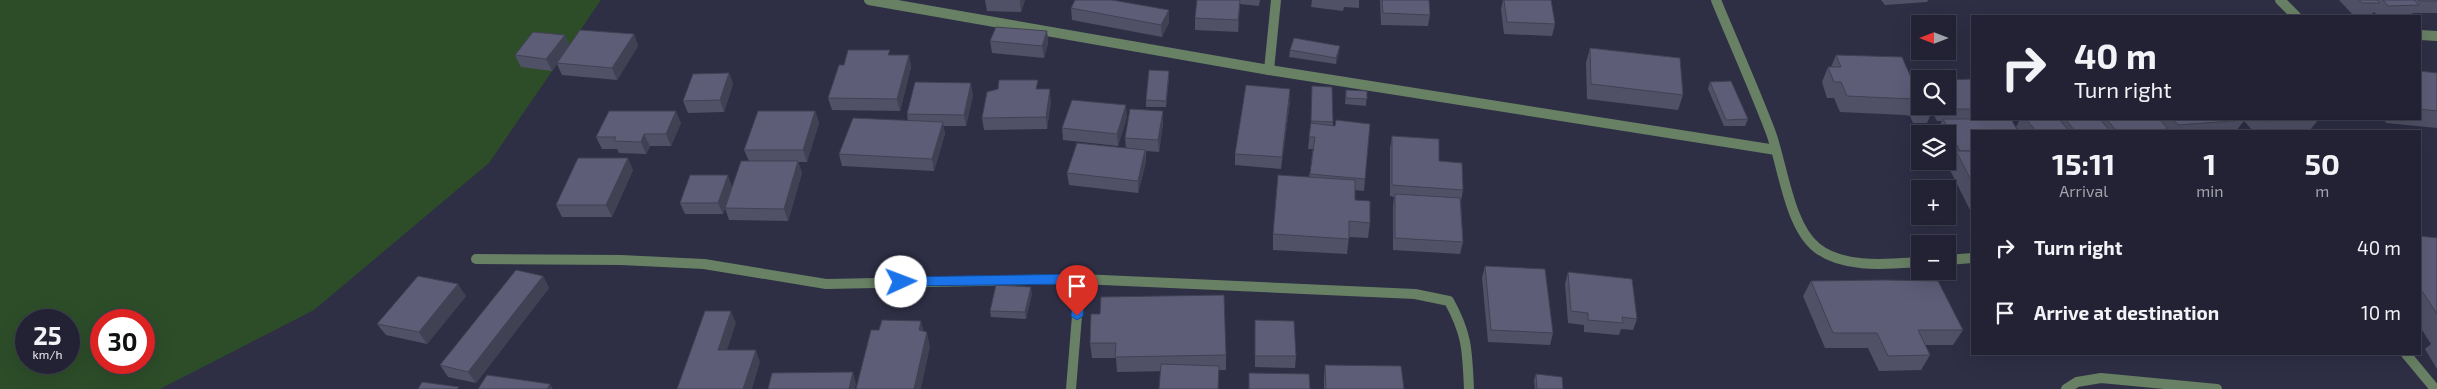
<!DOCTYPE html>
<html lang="en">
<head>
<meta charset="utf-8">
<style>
	body { margin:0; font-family:"Exo 2",sans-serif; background:#2a2a3c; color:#f1f3f6; height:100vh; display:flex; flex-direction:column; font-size:19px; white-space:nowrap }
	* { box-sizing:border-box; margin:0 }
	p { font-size:16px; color:#a2a4ac }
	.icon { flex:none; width:28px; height:28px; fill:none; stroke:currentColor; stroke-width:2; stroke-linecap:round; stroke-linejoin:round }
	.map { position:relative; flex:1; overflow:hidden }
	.details { position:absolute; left:1971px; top:130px; width:450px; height:225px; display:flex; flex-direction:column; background:#222234; border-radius:0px; box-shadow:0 5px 20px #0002,0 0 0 1px #3f3f4f }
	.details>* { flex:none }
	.top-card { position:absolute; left:1971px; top:15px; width:450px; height:105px; border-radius:0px; box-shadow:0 5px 20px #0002,0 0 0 1px #3f3f4f; background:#222234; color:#f1f3f6; overflow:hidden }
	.needle { width:32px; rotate:270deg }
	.tools { position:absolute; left:1911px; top:15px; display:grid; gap:10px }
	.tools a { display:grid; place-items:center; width:45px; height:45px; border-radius:0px; background:#222234; box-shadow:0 5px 20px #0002,0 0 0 1px #3f3f4f; font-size:25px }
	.speed { position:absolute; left:15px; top:309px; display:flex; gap:10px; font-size:25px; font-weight:700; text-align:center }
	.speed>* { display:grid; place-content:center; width:65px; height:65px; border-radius:50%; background:#222234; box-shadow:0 5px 20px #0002,0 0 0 1px #3f3f4f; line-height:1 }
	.speed small { font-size:12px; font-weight:400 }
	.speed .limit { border:8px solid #d22; background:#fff; color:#111 }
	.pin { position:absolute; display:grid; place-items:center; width:42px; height:42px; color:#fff; margin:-51px -21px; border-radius:50% 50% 50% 0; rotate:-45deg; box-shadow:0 0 5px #0007 }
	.pin .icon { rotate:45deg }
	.me { position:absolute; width:55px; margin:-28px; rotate:88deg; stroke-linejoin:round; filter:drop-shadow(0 0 4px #0008) }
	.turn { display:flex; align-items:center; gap:18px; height:105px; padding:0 20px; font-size:22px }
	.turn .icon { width:65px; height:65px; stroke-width:2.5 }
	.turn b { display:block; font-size:35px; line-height:42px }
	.eta { display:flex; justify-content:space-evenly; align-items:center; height:85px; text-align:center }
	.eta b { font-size:30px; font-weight:700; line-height:35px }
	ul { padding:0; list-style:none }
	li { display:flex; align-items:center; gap:15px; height:65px; padding:0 20px }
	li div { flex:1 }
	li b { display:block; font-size:19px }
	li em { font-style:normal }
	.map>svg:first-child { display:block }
	.green { fill:#2d4d29; fill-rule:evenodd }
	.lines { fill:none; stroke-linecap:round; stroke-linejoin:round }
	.street { stroke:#688064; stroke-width:10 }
	.wall { fill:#505067 }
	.shaded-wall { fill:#414154 }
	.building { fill:#5d5d78; stroke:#414154 }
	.route { fill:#1a73e8; stroke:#114b97 }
</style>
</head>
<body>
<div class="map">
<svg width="2437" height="389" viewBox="0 0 2437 389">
	<rect width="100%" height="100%" fill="#2e2e45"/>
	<!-- green -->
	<path class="green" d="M0,0H601L489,163L314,310L160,389H0ZM26,320H69V362H26ZM101,320H144V362H101Z"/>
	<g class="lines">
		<!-- street -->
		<g class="street">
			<polyline points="869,0 1269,70 1776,150"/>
			<path d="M1716,0C1734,44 1754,88 1771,133C1783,167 1789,226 1817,248C1844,269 1888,264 1920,262"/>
			<polyline points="2280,0 2296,16"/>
			<polyline points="2420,35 2437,36"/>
			<polyline points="1269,70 1276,0"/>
			<path d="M476,259L621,260L704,264L826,284L1080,279L1415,294L1449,301C1468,336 1467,351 1469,389"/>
			<polyline points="1948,260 1972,258"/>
			<polyline points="2406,354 2435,389"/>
			<polyline points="1071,389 1080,279"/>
			<polyline points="2066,389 2077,382 2101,378 2217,389"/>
		</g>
	</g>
	<!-- wall -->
	<g class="wall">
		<polygon points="985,0 1025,0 1021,12 987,11"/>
		<polygon points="1197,0 1260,0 1259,6 1240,4 1238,32 1195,30 1195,18"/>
		<polygon points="1312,0 1359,0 1359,8 1344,7 1343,11 1311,7"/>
		<polygon points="1380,0 1429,0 1430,15 1428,26 1381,25"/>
		<polygon points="1503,0 1554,0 1551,0 1555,24 1552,36 1504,34 1501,9"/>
		<polygon points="1881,0 1928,0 1927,2 1885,5"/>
		<polygon points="2321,0 2437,0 2437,13 2413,13 2410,16 2378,16 2374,12 2371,15 2353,15 2339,0"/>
		<polygon points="1071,8 1169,10 1169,22 1162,37 1072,20"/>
		<polygon points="1047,31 1048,43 1044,58 992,53 990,41"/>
		<polygon points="634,34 638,46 617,80 562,75 557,64 552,71 521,67 515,55"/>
		<polygon points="1590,48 1683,95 1678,110 1587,99 1586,63"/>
		<polygon points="1290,50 1339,52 1336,64 1289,57"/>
		<polygon points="891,55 909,55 911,67 900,111 832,110 828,98 844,65"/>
		<polygon points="1836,55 1920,84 1920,106 1948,106 1972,79 1972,119 2016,127 2020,119 2319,119 2310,130 2291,131 2253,131 2244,121 2236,131 2019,131 2017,128 1972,131 1972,214 1948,166 1952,159 1948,151 1948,134 1938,134 1937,130 1942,121 1937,121 1932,112 1927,123 1913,123 1910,116 1905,115 1840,112 1834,98 1827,98 1822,82 1828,67 1831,67"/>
		<polygon points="2420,71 2437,73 2437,128 2386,123 2384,119 2420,119"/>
		<polygon points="729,73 733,84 724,112 688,113 683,101"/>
		<polygon points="1169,78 1166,107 1146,107 1146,100"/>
		<polygon points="1710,82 1748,119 1745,126 1724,126 1708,89"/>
		<polygon points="1312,86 1333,122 1333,126 1370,124 1364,191 1355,190 1355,200 1370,223 1368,238 1349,237 1347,254 1273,250 1273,234 1309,177 1313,149 1308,149 1311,123"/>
		<polygon points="1039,89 1051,101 1047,129 984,130 982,118"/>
		<polygon points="1346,90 1367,91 1366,106 1345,104"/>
		<polygon points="973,95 966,126 943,126 945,134 934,171 842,166 839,154 908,121 907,114"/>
		<polygon points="1290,101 1281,169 1235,165 1235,154"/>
		<polygon points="815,111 819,123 807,162 798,162 802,173 788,221 729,220 725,208 723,214 685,214 680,203 732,187 749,161 744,150"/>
		<polygon points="1163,111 1163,123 1159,152 1146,151 1146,162 1138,193 1069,185 1067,173 1126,148 1125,138"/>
		<polygon points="1127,117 1118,146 1063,140 1062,128"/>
		<polygon points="681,123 671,146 650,146 646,154 619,153 617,149 602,149 596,137"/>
		<polygon points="1392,136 1439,161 1463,190 1461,201 1463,242 1460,254 1393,250 1393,206 1394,197 1390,196 1390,148"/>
		<polygon points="633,170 612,217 562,217 556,205"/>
		<polygon points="2420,236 2437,238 2437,369 2425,349 2431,344 2420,327"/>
		<polygon points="1485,266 1553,333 1550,345 1488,342 1482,278"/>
		<polygon points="1568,272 1637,319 1633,330 1621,329 1619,335 1584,332 1584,325 1568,323 1565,284"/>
		<polygon points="543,276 549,288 476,383 448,377 440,365"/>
		<polygon points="1811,281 1963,330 1953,345 1925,345 1930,355 1921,370 1879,371 1868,348 1825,348 1803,296"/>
		<polygon points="1032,294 1026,319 991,317 990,311"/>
		<polygon points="466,296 427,344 386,335 377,324"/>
		<polygon points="1100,314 1226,355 1226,370 1117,372 1116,358 1092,358 1090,343"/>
		<polygon points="1255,320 1296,356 1295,368 1255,367"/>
		<polygon points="1325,365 1404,389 1324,389 1324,377"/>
		<polygon points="1536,374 1563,389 1535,389 1534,380"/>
	</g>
	<!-- shaded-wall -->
	<g class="shaded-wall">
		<polygon points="1020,0 1025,0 1021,12"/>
		<polygon points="1240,0 1240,4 1238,32 1238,20"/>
		<polygon points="1169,10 1169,22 1162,37 1161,25"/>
		<polygon points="1047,31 1048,43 1044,58 1042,46"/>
		<polygon points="634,34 638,46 617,80 612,68"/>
		<polygon points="565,35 570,47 552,71 546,59"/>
		<polygon points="1340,46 1339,52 1336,64 1336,58"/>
		<polygon points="909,55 911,67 900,111 897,99"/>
		<polygon points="1169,71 1169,78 1166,107 1166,101"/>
		<polygon points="729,73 733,84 724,112 720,100"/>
		<polygon points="971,83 973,95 966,126 964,115"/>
		<polygon points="1050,89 1051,101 1047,129 1046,117"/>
		<polygon points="1290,89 1290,101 1281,169 1282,157"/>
		<polygon points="1126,105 1127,117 1118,146 1117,134"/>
		<polygon points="676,111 681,123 671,146 666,134"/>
		<polygon points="815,111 819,123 807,162 803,150"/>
		<polygon points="1163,111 1163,123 1159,152 1158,140"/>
		<polygon points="943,122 945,134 934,171 932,159"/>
		<polygon points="644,134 650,146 646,154 641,142"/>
		<polygon points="1145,150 1146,162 1138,193 1138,181"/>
		<polygon points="628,158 633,170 612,217 606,205"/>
		<polygon points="798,161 802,173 788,221 784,209"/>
		<polygon points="728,175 732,187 723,214 718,203"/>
		<polygon points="543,276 549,288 476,383 468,372"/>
		<polygon points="458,284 466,296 427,344 419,332"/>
		<polygon points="1031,287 1032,294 1026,319 1025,312"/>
		<polygon points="731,311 736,323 723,362 718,350"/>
		<polygon points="921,321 925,336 919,330"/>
		<polygon points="927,332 930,347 921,389 914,389"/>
		<polygon points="756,350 760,362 752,389 743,389"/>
		<polygon points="853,372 856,384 855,389 849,389"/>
		<polygon points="550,384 553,389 547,389"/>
	</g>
	<!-- building -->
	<g class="building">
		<polygon points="1075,0 1112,0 1169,10 1161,25 1071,8"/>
		<polygon points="1197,0 1240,0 1238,20 1195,18"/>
		<polygon points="1382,0 1429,0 1430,15 1383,13"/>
		<polygon points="1504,0 1551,0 1555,24 1507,22"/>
		<polygon points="2359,0 2377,0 2380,3 2362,3"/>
		<polygon points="2383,0 2414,0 2419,5 2388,6"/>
		<polygon points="2418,0 2437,0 2437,1 2419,1"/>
		<polygon points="996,27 1047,31 1042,46 990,41"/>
		<polygon points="580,30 634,34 612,68 557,63"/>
		<polygon points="533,32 565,35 546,59 515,55"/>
		<polygon points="1294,38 1340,46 1336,58 1290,50"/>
		<polygon points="1590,48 1680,58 1683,95 1591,84"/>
		<polygon points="848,50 890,50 888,55 909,55 897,99 828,98 839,65 844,65"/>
		<polygon points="1836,55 1902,57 1913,82 1920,84 1920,105 1918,101 1913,99 1847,96 1841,82 1834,82 1828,67 1841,67"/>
		<polygon points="1149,70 1169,71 1166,101 1146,100"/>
		<polygon points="2420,71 2437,73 2437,111 2420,109"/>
		<polygon points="729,73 720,100 683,101 693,74"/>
		<polygon points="1972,79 1972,109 1944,109 1942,106 1948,106 1948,80"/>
		<polygon points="999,80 1038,80 1036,89 1050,89 1046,117 982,118 987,92 998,89"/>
		<polygon points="1731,81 1748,119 1726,120 1710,82"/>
		<polygon points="915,82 971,83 964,115 907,114"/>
		<polygon points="1246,85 1290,89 1282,157 1235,154"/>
		<polygon points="1312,86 1332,87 1333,122 1311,121"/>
		<polygon points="1346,90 1367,91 1367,99 1346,98"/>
		<polygon points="1072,100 1126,105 1117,134 1062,128"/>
		<polygon points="1921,106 1934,106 1935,108 1921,108"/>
		<polygon points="1130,109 1163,111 1158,140 1125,138"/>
		<polygon points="609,111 676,111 666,134 644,134 641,142 614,141 616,137 596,137"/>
		<polygon points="758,111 815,111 803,150 744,150"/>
		<polygon points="853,118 943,122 932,159 839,154"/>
		<polygon points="1943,119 2011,119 2018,131 1972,131 1972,151 1960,151"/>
		<polygon points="2026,119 2059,119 2069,131 2036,131"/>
		<polygon points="2065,119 2100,119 2110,131 2075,131"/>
		<polygon points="2106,119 2159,119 2168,129 2139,131 2117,131"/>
		<polygon points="2173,119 2244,119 2244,120 2178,125"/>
		<polygon points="2261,119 2311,119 2264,121"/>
		<polygon points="1336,120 1370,124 1365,179 1310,174 1315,137 1309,137 1311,123 1335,126"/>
		<polygon points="1392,136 1439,139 1439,161 1462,163 1463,190 1392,185"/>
		<polygon points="1077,143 1145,150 1138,181 1067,173"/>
		<polygon points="1956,151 1972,151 1972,182"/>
		<polygon points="578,158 628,158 606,205 556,205"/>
		<polygon points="741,161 798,161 784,209 725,208"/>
		<polygon points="690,175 728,175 718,203 680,203"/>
		<polygon points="1278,175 1355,180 1355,200 1370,201 1370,223 1349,221 1349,239 1273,234"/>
		<polygon points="1395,194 1460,198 1463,242 1395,238"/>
		<polygon points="2420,236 2437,238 2437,314 2420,288"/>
		<polygon points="1485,266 1545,269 1553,333 1491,330"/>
		<polygon points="516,270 543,276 468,372 440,365"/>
		<polygon points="1568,272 1632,279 1637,319 1622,317 1623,323 1588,320 1588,313 1571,311"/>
		<polygon points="418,276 458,284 419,332 377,324"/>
		<polygon points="1884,280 1938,281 1963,330 1918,330 1930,355 1888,356 1877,333 1833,333 1811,281"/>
		<polygon points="996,285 1031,287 1025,312 990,311"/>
		<polygon points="1224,295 1226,355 1115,357 1116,343 1090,343 1091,314 1100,314 1101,297"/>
		<polygon points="705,311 731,311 718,350 756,350 743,389 677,389"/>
		<polygon points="882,320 921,321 919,330 927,332 914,389 856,389 871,330 879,330"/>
		<polygon points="1255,320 1294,321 1296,356 1255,356"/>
		<polygon points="1161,364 1219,366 1218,389 1159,389"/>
		<polygon points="1325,365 1401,366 1404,389 1326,389"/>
		<polygon points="853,372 849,389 768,389 772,373"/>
		<polygon points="1249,373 1309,374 1310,389 1249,389"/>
		<polygon points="1536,374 1562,377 1563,389 1537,389"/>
		<polygon points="487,375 550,384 547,389 478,389"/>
		<polygon points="422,382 459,387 457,389 418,389"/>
	</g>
	<!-- route -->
	<polygon class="route" points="1080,274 1086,279 1083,316 1077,320 1071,316 1074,284 901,286 895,282 901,277"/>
</svg>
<div class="tools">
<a><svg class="needle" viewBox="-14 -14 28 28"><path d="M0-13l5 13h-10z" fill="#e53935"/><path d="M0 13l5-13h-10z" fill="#a2a4ac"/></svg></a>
<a><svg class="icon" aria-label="search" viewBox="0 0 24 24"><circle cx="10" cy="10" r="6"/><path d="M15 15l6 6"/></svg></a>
<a><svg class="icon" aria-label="layers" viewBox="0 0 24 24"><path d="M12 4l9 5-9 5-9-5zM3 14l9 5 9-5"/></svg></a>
<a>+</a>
<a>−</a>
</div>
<div class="speed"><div>25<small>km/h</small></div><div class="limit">30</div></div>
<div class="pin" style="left:1077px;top:316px;background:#d93025"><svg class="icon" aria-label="arrive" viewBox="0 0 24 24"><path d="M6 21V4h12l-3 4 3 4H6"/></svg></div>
<svg class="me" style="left:901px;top:282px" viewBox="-20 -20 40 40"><circle r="19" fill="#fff"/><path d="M0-13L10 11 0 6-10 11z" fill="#1a73e8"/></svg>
<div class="top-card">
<div class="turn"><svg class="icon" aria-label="right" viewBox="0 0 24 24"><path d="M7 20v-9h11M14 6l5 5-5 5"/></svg><div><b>40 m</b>Turn right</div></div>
</div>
<section class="details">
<div class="eta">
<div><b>15:11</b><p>Arrival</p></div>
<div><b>1</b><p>min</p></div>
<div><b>50</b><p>m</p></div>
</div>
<ul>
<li><svg class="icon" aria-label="right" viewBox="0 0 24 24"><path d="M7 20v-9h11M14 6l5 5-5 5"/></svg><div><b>Turn right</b></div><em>40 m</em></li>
<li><svg class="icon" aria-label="arrive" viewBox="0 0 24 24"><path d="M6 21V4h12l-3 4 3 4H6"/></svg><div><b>Arrive at destination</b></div><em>10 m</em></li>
</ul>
</section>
</div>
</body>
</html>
